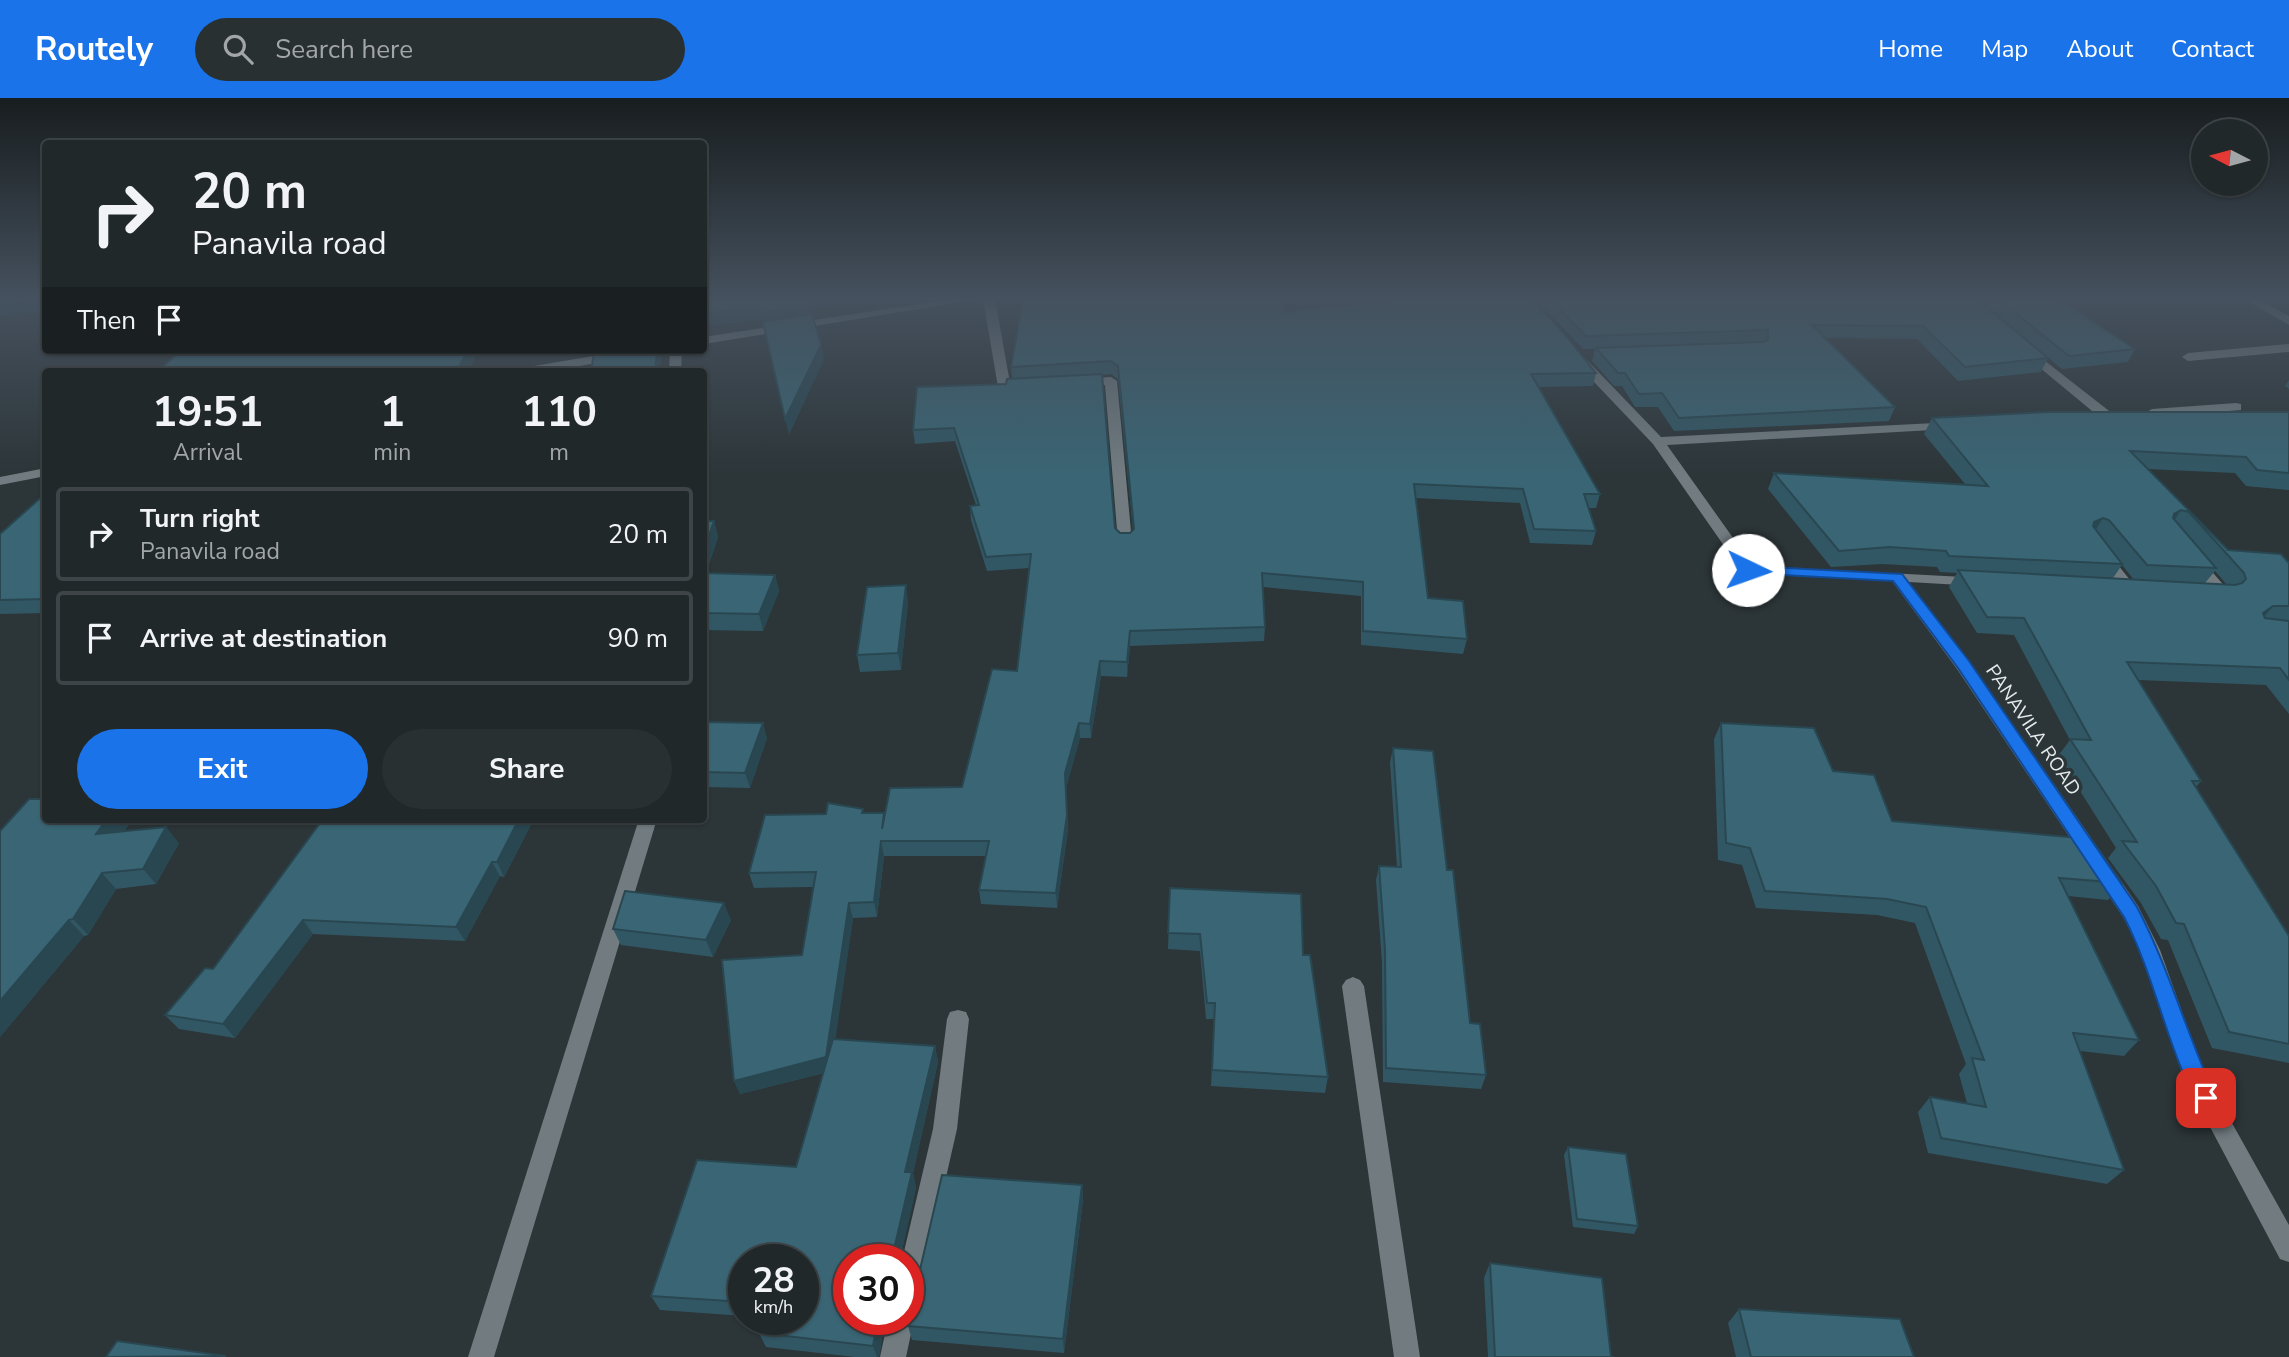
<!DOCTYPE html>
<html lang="en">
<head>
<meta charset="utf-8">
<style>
	body { margin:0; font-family:"Nunito Sans",sans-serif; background:#293032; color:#f1f3f6; height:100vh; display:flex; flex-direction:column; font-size:26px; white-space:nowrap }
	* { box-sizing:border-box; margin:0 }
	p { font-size:23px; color:#a2a6a8 }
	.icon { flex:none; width:38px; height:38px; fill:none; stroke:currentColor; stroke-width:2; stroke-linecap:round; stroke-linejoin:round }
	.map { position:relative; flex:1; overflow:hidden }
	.sheet { position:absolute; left:42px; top:270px; width:665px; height:455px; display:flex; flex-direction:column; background:#21282a; border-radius:7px; box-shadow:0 2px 5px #0004,0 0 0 2px #3e4447 }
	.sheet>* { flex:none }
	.top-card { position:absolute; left:42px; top:42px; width:665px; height:214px; border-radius:7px; box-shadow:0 2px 5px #0004,0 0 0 2px #3e4447; background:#21282a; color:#f1f3f6; overflow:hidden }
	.needle { width:46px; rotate:276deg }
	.tools { position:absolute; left:2191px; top:21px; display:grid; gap:14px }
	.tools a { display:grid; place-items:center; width:77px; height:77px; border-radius:50%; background:#21282a; box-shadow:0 2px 5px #0004,0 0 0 2px #3e4447; font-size:35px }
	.speed { position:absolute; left:728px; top:1146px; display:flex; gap:14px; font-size:35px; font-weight:700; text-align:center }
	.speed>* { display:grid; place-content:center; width:91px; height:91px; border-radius:50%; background:#21282a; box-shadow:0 2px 5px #0004,0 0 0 2px #3e4447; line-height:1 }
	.speed small { font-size:18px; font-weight:400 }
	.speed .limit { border:10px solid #d22; background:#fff; color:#111 }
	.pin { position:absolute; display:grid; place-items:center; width:60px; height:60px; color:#fff; margin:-30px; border-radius:14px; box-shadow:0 4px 10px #0006 }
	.me { position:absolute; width:77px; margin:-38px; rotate:93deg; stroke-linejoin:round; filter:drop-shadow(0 0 5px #0008) }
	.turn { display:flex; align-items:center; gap:24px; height:147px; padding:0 35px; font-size:32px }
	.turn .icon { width:91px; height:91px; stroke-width:2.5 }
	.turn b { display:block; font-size:49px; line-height:60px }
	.then { display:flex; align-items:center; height:66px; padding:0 35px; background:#0003; gap:14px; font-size:26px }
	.eta { display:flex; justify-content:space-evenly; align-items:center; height:119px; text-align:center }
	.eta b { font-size:42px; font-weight:700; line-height:49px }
	.button { display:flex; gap:14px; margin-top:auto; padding:14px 35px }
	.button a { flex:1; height:80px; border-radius:42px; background:#1a73e8; color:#fff; font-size:28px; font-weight:700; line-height:80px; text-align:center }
	.button a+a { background:#293032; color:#f1f3f6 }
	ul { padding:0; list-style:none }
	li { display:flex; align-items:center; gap:21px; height:94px; margin:0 14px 10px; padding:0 21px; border:4px solid #3e4447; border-radius:7px }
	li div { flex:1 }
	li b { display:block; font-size:26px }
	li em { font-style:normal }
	header { display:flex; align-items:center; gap:42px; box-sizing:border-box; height:98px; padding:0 35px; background:#1a73e8; color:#fff }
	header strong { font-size:33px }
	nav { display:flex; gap:38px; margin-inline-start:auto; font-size:24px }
	.search { width:490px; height:63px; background:#293032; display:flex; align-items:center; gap:18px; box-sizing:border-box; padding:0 24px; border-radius:38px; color:#a2a6a8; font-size:26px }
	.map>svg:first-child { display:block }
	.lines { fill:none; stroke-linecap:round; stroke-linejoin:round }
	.minor { fill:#727c80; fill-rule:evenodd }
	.wall { fill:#325764; fill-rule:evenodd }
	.shaded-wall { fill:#294751 }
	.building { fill:#3a6574; stroke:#294751; stroke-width:2 }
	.route { fill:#1a73e8; stroke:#114b97; stroke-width:2 }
	.labels { text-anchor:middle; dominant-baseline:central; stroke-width:7; stroke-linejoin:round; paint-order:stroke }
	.street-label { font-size:19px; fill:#e5eaed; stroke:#2c3538 }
</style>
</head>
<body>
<header>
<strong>Routely</strong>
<div class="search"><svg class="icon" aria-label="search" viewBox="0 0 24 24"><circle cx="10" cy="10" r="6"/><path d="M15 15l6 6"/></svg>Search here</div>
<nav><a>Home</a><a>Map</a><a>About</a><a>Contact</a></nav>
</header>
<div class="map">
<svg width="2289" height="1259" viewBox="0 0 2289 1259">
	<rect width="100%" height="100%" fill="#2c3538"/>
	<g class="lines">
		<!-- minor -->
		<g class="minor">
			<polygon points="951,201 981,201 704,246 704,239"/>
			<polygon points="983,201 995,201 1010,285 1027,285 1027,291 1004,293 998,289"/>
			<polygon points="2244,201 2258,201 2289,218 2289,227"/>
			<polygon points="2289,246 2289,254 2188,263 2182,259 2188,255"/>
			<polygon points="2026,248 2113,316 2113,322 2103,322 2022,255 2022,249"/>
			<polygon points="629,252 656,252 650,256 550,273 522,273 528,269"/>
			<polygon points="670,252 682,252 681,273 669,273"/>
			<polygon points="1581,259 1585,260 1661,339 1955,324 1957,327 1950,331 1667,347 1753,468 1983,480 1986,483 1983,486 1978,488 1909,484 1969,563 2138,808 2160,852 2204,975 2289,1127 2289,1164 2280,1161 2183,978 2140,852 2123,819 1957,571 1892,483 1743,475 1653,346 1577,266 1577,260"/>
			<polygon points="1111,279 1117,283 1132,444 1125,448 1118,444 1105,287 1079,289 1073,285 1079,281"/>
			<polygon points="2236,305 2241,306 2241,312 2152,319 2145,315 2152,311"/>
			<polygon points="46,370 46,378 0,387 0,379"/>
			<polygon points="2101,450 2106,452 2134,487 2137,490 2134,493 2113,492 2110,489 2117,485 2093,455"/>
			<polygon points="2194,457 2199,459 2229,493 2231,496 2229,499 2207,498 2205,495 2210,491 2186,462"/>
			<polygon points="639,721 657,721 494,1259 468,1259"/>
			<polygon points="1353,879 1360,882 1364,888 1420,1259 1394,1259 1342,888 1346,882"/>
			<polygon points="958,912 966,914 969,921 957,1031 921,1189 917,1198 908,1202 908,1162 902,1162 933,1031 947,921 950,914"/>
			<polygon points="908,1212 914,1222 906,1259 880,1259 888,1222 908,1222"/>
		</g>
	</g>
	<!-- wall -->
	<g class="wall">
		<path d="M1408,201H1531L1596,275L1593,288L1538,289L1600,396L1596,410H1589L1596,433L1592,447L1530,445L1520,405L1415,400L1428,500L1467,541L1463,556L1361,547V498L1263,489L1265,529L1264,543L1130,548L1127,579L1101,578L1091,640H1080L1066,690L1068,732L1057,810L981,806L979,792L986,758H884L877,819L853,820L835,941L935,948L938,964L913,1075L916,1090L902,1152L849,1162L885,1222L879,1259H855L766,1249L759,1235L803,1222L744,1162V1218L660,1212L651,1198L796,1069L824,975L740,996L734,983L802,857L813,789L754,790L749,775L826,716L864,715L885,718L962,689L1017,573L1029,470L987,473L971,422L970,408L976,407L955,343L915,346L913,332L1006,286L1012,281L1011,269L1285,214L1408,203ZM1111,276L1118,281L1133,432L1130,435H1120L1115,430L1102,277Z"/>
		<polygon points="1535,201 1977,201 2048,260 2041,274 1958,283 1917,241 1826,240 1895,309 1889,323 1674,333 1658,309 1635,309 1622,288 1614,288 1592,263 1595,251 1583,251"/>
		<polygon points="1977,201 2051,201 2135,251 2128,264 2062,271"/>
		<polygon points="2289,282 2289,291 2285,288"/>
		<path d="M2289,314V392L2246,388L2235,375L2148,371L2228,452L2289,465V616L2266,587L2138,582L2201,683L2196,689L2289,838V965L2212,950L2168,842L2161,841L2141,805L2108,760L2116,750L2058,658L2070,642L2014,537L1977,535L1949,489L1957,475L1940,474L1937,469L1882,466L1831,469L1768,391L1774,375L1965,386L1924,336L1932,320ZM2122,467L2134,482L2113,480ZM2215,473L2227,487L2205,485Z"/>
		<polygon points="46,395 46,515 0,516 0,436"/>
		<polygon points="704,423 714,423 718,439 706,475 775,477 779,493 763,533 704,532"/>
		<polygon points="908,504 901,572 860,574 857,557"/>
		<polygon points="704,624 767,640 750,690 704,689"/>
		<polygon points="1721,625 1833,673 1892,723 2122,785 2108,802 2068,798 2139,942 2124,958 2080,953 2124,1072 2107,1086 1928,1055 1918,1014 1930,999 1967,1005 1959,976 1966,966 1915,825 1877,817 1756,810 1742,767 1718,762 1714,641"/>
		<polygon points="1393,650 1447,772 1470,925 1486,977 1481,991 1383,984 1382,865 1376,782 1379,768 1397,769 1390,664"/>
		<polygon points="46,721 133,721 124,733 179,745 156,786 116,791 88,837 84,838 0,939"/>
		<polygon points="323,721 534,721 504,779 500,778 465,843 313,836 235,940 179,931 165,917 213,871"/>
		<polygon points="1170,790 1303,857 1328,979 1325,995 1211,988 1214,921 1206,921 1200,853 1168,851"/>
		<polygon points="731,822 713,859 621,847 613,831"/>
		<polygon points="1568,1049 1638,1128 1634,1136 1573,1129 1564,1057"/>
		<polygon points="1082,1087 1083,1102 1064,1255 912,1242 908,1228 911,1214 908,1209 908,1188 914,1186"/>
		<polygon points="1490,1165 1611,1259 1614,1259 1488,1259 1484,1180"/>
		<polygon points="1739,1211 1914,1259 1736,1259 1728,1225"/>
	</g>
	<!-- shaded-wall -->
	<g class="shaded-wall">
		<polygon points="807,201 869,201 809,209 811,220 764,227 761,215"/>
		<polygon points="46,202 46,214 0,218 0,207"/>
		<polygon points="760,209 763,222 704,228 704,215"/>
		<polygon points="821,247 824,262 789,337 785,321"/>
		<polygon points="468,252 479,252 469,273 457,273"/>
		<polygon points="657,252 663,252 660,273 655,273"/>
		<polygon points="2181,412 2170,429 2174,416"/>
		<polygon points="2103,420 2093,436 2094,424"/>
		<polygon points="714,423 718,439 704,482 704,452"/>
		<polygon points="775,477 779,493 763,533 759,516"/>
		<polygon points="906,487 908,504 901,572 898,555"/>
		<polygon points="2273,508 2260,524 2263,515"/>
		<polygon points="1130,533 1130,548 1127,579 1127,564"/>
		<polygon points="1100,563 1101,578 1091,640 1090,626"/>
		<polygon points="763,625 767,640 750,690 745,675"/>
		<polygon points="1079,625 1080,640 1066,690 1068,732 1057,810 1056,795 1065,675"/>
		<polygon points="107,721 133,721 109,752 96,736"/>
		<polygon points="519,721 534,721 504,779 497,764"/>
		<polygon points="166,729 179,745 156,786 143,771"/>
		<polygon points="881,743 884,758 877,819 874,804"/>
		<polygon points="492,764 500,778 465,843 456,829"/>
		<polygon points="102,775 116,791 88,837 73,821"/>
		<polygon points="724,805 731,822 713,859 706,842"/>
		<polygon points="849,805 853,820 831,973 740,996 734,983"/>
		<polygon points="69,822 84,838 0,939 0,903"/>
		<polygon points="303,822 313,836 235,940 223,926"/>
		<polygon points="935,948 938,964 913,1075 916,1090 902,1152 905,1162 901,1162 895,1147 905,1074"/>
		<polygon points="1082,1087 1083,1102 1064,1255 1063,1241"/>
		<polygon points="878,1222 885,1222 879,1259 877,1259 873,1248"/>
	</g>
	<!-- building -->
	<g class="building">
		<polygon points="0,201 46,201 46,202 0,207"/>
		<polygon points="704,201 807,201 809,207 761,215 760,209 704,215"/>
		<polygon points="1023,201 1278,201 1285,214 1418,201 1531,201 1563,234 1596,275 1531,276 1600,396 1584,396 1596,433 1534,431 1523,391 1414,386 1428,500 1463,503 1467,541 1363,533 1363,484 1262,475 1265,529 1130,533 1127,564 1100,563 1090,626 1079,625 1065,675 1067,717 1056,795 979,792 989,743 881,743 874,804 849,805 826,959 734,983 722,862 802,857 816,774 749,775 765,717 826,716 828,705 863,711 862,715 884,715 882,731 890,690 962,689 992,571 1017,573 1031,456 986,459 970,408 979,407 954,330 913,332 917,289 1006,286 1007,281 1102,276 1115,430 1120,435 1130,435 1134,431 1118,268 1111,263 1011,269"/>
		<polygon points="1550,201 1977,201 2048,260 1965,269 1923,228 1812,227 1895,309 1679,320 1662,295 1639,296 1625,275 1618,275 1596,250 1762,244 1768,242 1768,232 1586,238"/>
		<polygon points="1998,201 2051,201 2055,204 2063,204 2135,251 2069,258"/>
		<polygon points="812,216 821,247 785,321 763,224"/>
		<polygon points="181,252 468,252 457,273 158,273"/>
		<polygon points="610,252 657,252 655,273 591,273 594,255"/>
		<polygon points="2049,314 2289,314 2289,375 2257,372 2246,359 2130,353 2228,452 2281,456 2289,465 2289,508 2273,508 2263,515 2265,520 2289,523 2289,582 2280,570 2127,564 2201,683 2192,683 2289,838 2289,946 2229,934 2184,826 2176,825 2156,788 2122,743 2137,744 2070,641 2091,642 2024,520 1987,519 1958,472 2235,487 2242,485 2246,481 2244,475 2189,414 2181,412 2174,416 2173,420 2216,470 2147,467 2109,422 2103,420 2094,424 2093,428 2122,466 1949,458 1946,453 1890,449 1839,453 1774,375 1988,388 1932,320"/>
		<polygon points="46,395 46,501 0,502 0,436"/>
		<polygon points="704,423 714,423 704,452"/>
		<polygon points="704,475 775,477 759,516 704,515"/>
		<polygon points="906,487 898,555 857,557 867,489"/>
		<polygon points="704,624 763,625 745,675 704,674"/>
		<polygon points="1721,625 1814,630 1833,673 1874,677 1892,723 2091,741 2122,785 2059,780 2139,942 2073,935 2124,1072 1941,1040 1930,999 1986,1009 1972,960 1984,962 1926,809 1887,801 1765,793 1750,750 1726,745"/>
		<polygon points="1393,650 1433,653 1447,772 1453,772 1470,925 1480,926 1486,977 1386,970 1385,852 1379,768 1401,769"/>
		<polygon points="29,701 46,701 46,721 107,721 96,736 166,729 143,771 102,775 73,821 69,822 0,903 0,733"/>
		<polygon points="323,721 519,721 497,764 492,764 456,829 303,822 223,926 165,917 205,870 213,871"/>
		<polygon points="1170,790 1301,796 1303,857 1310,857 1328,979 1212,972 1215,905 1207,905 1200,836 1168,835"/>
		<polygon points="625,793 724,805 706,842 613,831"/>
		<polygon points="833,941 935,948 905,1074 912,1074 895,1147 901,1150 901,1162 849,1162 849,1222 878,1222 873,1248 759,1235 763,1222 803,1222 803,1162 744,1162 744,1204 651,1198 697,1062 796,1069"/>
		<polygon points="1568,1049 1626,1056 1638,1128 1577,1121"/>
		<polygon points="942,1077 1082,1087 1063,1241 908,1228 912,1209 908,1202 908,1188 914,1186 919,1176"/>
		<polygon points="1490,1165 1602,1180 1611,1259 1614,1259 1495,1259"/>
		<polygon points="1739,1211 1900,1221 1914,1259 1751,1259"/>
		<polygon points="117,1243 226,1258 106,1259"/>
	</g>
	<!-- sky -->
	<linearGradient id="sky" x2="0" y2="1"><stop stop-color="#181d1f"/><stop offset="0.53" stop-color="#45515e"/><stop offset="1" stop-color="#45515e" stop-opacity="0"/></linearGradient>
	<rect width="2289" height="378" fill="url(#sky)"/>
	<!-- route -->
	<path class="route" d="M1748,468L1902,476L1969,563L2137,809C2169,870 2187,937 2216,1000L2213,1006L2206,1009L2198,1006C2166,947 2155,879 2124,819L1958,570L1893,483L1743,475V470Z"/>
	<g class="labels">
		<!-- street labels -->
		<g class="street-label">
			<text transform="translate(2033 632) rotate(56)">PANAVILA ROAD</text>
		</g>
	</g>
</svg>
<div class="tools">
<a><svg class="needle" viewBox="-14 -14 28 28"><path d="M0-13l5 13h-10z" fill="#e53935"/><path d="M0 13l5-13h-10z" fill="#a2a6a8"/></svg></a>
</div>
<div class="speed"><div>28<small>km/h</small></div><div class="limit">30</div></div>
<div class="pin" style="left:2206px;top:1000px;background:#d93025"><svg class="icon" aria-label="arrive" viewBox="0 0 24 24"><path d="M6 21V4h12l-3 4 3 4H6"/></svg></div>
<svg class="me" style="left:1748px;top:472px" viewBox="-20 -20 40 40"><circle r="19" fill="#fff"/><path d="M0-13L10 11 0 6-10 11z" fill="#1a73e8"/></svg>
<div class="top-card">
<div class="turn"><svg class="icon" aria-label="right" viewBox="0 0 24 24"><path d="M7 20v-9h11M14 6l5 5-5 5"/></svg><div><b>20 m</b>Panavila road</div></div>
<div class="then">Then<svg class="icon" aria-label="arrive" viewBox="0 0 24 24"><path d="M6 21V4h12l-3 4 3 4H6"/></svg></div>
</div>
<section class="sheet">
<div class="eta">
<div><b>19:51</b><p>Arrival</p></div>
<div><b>1</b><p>min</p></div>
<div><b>110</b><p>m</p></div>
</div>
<ul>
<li><svg class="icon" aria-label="right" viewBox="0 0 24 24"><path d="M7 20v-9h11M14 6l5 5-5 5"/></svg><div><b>Turn right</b><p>Panavila road</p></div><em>20 m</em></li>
<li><svg class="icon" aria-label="arrive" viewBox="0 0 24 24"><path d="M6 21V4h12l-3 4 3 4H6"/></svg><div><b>Arrive at destination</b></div><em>90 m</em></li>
</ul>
<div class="button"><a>Exit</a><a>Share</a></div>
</section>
</div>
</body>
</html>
